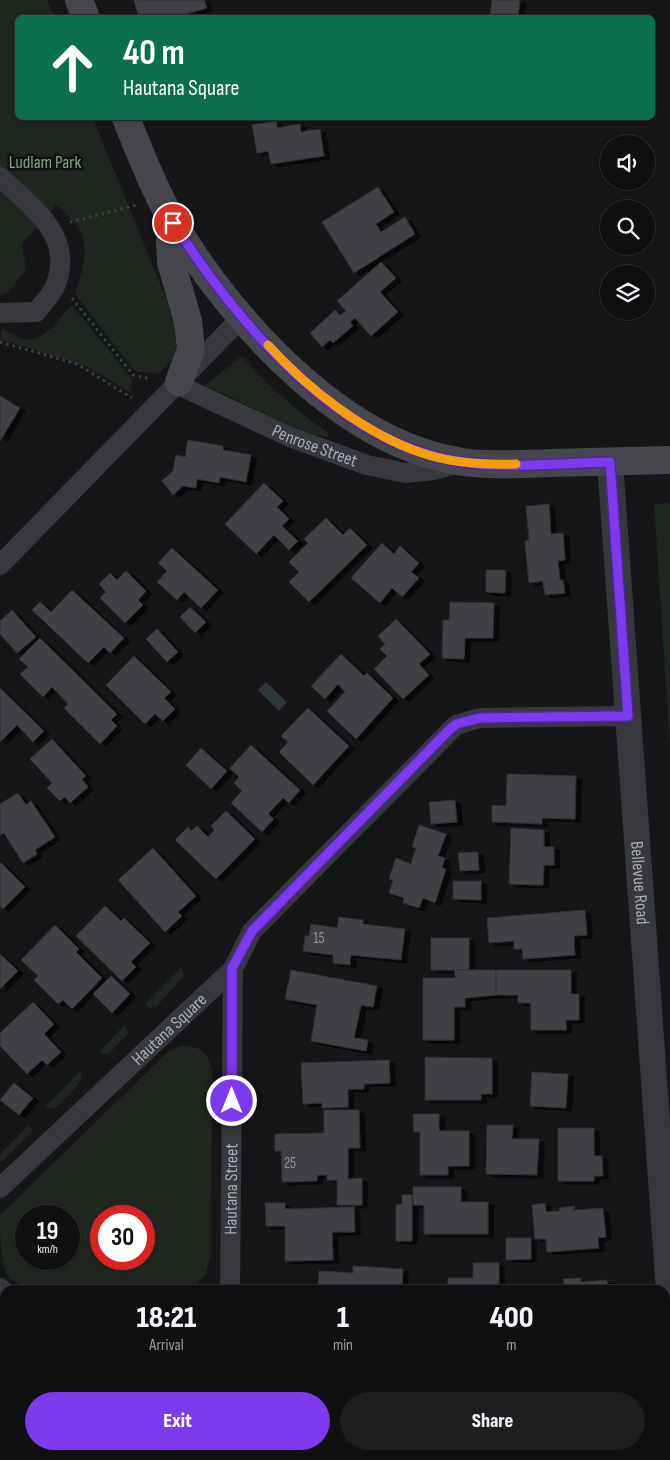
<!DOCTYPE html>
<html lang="en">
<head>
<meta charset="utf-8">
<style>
	body { margin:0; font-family:"Sofia Sans Condensed",sans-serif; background:#1e1e20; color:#f1f3f6; height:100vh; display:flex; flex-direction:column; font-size:19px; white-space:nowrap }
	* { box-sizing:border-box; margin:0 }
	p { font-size:16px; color:#9c9d9f }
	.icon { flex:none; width:28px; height:28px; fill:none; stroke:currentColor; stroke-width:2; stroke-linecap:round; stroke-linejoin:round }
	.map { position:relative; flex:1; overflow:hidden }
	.side { position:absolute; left:0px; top:1285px; width:670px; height:175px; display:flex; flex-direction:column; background:#101012; border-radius:15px 15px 0 0; box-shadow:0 1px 4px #0004,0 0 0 1px #303032 }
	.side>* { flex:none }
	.guide { position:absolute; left:15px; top:15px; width:640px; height:105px; border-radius:8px; box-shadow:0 1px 4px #0004,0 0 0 1px #303032; background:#0b6e4f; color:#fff; overflow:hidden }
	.tools { position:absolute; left:600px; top:135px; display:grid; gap:10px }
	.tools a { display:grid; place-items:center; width:55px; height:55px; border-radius:50%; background:#101012; box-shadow:0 1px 4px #0004,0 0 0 1px #303032; font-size:25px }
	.speed { position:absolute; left:15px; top:1205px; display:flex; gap:10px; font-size:25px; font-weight:700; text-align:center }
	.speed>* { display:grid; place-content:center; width:65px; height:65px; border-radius:50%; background:#101012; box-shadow:0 1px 4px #0004,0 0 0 1px #303032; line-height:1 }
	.speed small { font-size:12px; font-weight:400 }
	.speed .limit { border:8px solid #d22; background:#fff; color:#111 }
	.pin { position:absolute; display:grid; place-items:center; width:42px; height:42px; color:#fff; margin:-21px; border:2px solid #fff; border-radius:50%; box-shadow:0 1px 5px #0007 }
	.me { position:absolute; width:55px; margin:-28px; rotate:0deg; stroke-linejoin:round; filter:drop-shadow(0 0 4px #0008) }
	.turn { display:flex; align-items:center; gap:18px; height:105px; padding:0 25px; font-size:22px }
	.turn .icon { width:65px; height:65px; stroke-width:2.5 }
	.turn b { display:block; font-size:35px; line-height:42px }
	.eta { display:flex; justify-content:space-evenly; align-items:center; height:85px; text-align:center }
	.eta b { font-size:30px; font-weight:800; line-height:35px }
	.cta { display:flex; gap:10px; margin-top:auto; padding:10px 25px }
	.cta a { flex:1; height:58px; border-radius:30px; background:#7c3aed; color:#fff; font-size:20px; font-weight:800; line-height:58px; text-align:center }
	.cta a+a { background:#1e1e20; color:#f1f3f6 }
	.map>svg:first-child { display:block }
	.built { fill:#222225 }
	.green { fill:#1e261f; fill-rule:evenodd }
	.water { fill:#2c353c }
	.building { fill:#404145; stroke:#303034; filter:url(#shadow) }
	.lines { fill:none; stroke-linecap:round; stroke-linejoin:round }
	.path { stroke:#3d3f44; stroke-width:3; stroke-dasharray:2.5 4; stroke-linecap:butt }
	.minor { stroke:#37383d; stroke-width:20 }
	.tertiary { stroke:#37383d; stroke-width:26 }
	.secondary { stroke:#45474d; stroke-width:28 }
	.route-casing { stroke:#51269a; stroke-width:12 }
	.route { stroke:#7c3aed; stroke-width:9 }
	.slow { stroke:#f59e0b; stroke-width:9 }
	.labels { text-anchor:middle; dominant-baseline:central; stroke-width:5; stroke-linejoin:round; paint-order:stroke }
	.number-label { font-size:15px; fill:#8e929b }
	.park-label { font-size:18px; fill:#7fa381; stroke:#111113 }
	.street-label { font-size:18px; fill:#a8adb8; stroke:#111113 }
</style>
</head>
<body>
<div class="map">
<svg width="670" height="1460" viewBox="0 0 670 1460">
	<defs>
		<filter id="shadow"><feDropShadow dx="5.5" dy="3" stdDeviation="0" flood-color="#0009"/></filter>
	</defs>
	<rect width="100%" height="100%" fill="#161618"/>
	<!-- built -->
	<polygon class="built" points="266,1455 650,1455 651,1460 266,1460"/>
	<!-- green -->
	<g class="green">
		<path d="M0,0H47L54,17L18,18V118H93L180,333L172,360L158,374L135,371L75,294C81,276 91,247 79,228C73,220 64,212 56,205L22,244L26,269L10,291L0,296Z"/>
		<path d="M72,305L131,378V393L88,367L0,339L2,329C10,331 15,337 23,339C45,344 59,317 72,305Z"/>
		<path d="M242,356C268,385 296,412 329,433L328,437C289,432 243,399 204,386Z"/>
		<polygon points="670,503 670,745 654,504"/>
		<polygon points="182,967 184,976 156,1007 149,1008 145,1004"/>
		<polygon points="125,1024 128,1033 126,1036 108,1055 99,1052"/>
		<path d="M180,1046C199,1046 207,1050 212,1070L211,1255L205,1275L191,1290C160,1290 27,1296 9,1278C0,1264 0,1234 0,1215L170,1050ZM26,1216H69V1259H26ZM101,1216H144V1259H101Z"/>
		<polygon points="80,1071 82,1077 78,1085 57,1107 53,1109 45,1107"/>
		<polygon points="29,1125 32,1129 30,1134 3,1161 0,1162 0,1154"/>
	</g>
	<!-- water -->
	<polygon class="water" points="266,682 287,702 279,711 258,690"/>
	<!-- building -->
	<g class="building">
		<polygon points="134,0 204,0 207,8 183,15 184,18 139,18"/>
		<polygon points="492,0 520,0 518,18 490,18"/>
		<polygon points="276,121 277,128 300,124 301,132 320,129 324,156 271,164 268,151 257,153 252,125"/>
		<polygon points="378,187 394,212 376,224 381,232 405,217 415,234 354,273 322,222"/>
		<polygon points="381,262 396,278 380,292 398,312 371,336 355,318 350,322 353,326 333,343 330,340 322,347 310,333 335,310 340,315 346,311 337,301"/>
		<polygon points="0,396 20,408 0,441"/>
		<polygon points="188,440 223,446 223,450 251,455 246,482 220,477 219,483 197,479 196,488 183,486 173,495 162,481 173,471 176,455 185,457"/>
		<polygon points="264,483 283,501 277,507 289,519 282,526 298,541 289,550 274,535 256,554 225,524"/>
		<polygon points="549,504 551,534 563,533 565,560 558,561 560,580 563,580 565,593 545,595 543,581 529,583 525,541 529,540 526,506"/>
		<polygon points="326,518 343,535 350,528 367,545 309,602 289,582 299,572 289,562 308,543 304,539"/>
		<polygon points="382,543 394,554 400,546 419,563 411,572 419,578 402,597 392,588 380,603 351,578"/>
		<polygon points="172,548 218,590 201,608 184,592 177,600 157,582 167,571 158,563"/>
		<polygon points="486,570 506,570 505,593 486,592"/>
		<polygon points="126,571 146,591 138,600 143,605 125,623 100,598 106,592 99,584 110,573 117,580"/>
		<polygon points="72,590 124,638 110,653 104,647 88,663 32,610 40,602 51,612"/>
		<polygon points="450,602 494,603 493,638 465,638 464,659 442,658 443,620 449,620"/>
		<polygon points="190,607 206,622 195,633 180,617"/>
		<polygon points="12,610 36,637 17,653 0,634 0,621"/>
		<polygon points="396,619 430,654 419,664 429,675 403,699 374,669 387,656 380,649 385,644 378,636"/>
		<polygon points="157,629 178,652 167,662 146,639"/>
		<polygon points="40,638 117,714 111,720 117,726 100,744 64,708 68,704 52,687 43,697 20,674 28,667 19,659"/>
		<polygon points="341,654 364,676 367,673 393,698 356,739 327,711 345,692 338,684 325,699 311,686"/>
		<polygon points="134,656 171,692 164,698 175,709 163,721 155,714 145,724 106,685"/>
		<polygon points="0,688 44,731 33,742 17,725 0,742"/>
		<polygon points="308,708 349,746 313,785 279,752 288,742 281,736"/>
		<polygon points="52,739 86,776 82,779 88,787 70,803 65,797 60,801 47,788 52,783 30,759"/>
		<polygon points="251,745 300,790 289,803 283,798 268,814 274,819 262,832 231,803 242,791 234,783 239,777 230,768"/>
		<polygon points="201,748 227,771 211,789 186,765"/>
		<polygon points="507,774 576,776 575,819 542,818 542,824 492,822 492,805 506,806"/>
		<polygon points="18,793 26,805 31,801 55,837 35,850 37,854 23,863 4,833 0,835 0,804"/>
		<polygon points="455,800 457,822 431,824 429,802"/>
		<polygon points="226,811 255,839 216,879 175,840 188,827 191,831 197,826 208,837 214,830 211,826"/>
		<polygon points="419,825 446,834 438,856 445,858 442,868 446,869 435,903 423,898 419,908 403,903 404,898 389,893 393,880 389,879 396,858 411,864 416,848 412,847"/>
		<polygon points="511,828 544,830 544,847 554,847 554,865 544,865 543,885 509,884"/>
		<polygon points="153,848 196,896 178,912 182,916 165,932 118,880"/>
		<polygon points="478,852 479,870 460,871 458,853"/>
		<polygon points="0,862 25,887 3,909 0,906"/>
		<polygon points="453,881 481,881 481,900 453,899"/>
		<polygon points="105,906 121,921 124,918 150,943 131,962 136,967 122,981 76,936"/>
		<polygon points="585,910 587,935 574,936 575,955 523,959 522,949 514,949 514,941 489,943 487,918"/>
		<polygon points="339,917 363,920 363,924 405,929 401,960 351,955 350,965 333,963 333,955 303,951 305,936 309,936 311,924 337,928"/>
		<polygon points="55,925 79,949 76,952 102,978 72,1009 63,1000 58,1004 34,980 38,976 21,960"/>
		<rect x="431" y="938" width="38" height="32"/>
		<polygon points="0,954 18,971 0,989"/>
		<polygon points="291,970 377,986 373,1007 361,1005 354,1038 368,1040 366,1051 311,1041 317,1005 285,999"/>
		<polygon points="455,970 496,970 496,995 465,998 465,1007 454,1007 454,1040 423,1040 423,978 455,978"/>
		<polygon points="496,970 571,970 571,994 579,994 579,1020 566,1020 566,1030 531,1030 531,1003 518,1003 518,995 496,995"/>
		<polygon points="111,976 130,994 112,1013 93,994"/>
		<polygon points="33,1002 54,1024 44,1034 61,1052 47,1065 42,1060 27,1074 0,1046 0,1033"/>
		<polygon points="425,1057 492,1058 492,1094 481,1094 481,1100 425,1100"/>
		<polygon points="389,1060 390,1083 364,1084 364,1089 348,1089 348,1107 322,1108 322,1103 303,1104 301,1063"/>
		<polygon points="532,1072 568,1074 566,1108 530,1106"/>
		<polygon points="14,1083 33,1098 19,1115 0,1100"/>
		<polygon points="324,1110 359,1110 360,1148 348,1148 348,1179 362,1178 362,1205 337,1205 337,1180 327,1180 327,1175 317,1175 317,1181 282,1182 281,1151 275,1151 275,1134 324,1133"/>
		<polygon points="413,1114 439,1114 439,1131 469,1131 469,1166 448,1166 448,1175 420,1175 420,1132 414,1132"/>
		<polygon points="487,1125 513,1125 512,1139 539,1139 537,1175 486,1174"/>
		<polygon points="558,1128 594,1128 594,1156 602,1156 603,1176 594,1176 594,1181 558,1181"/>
		<polygon points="413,1187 461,1187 461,1202 488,1202 488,1234 424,1234 424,1205 413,1205"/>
		<polygon points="402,1195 412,1195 412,1241 396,1241 396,1205 402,1204"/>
		<polygon points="265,1203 285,1203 285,1209 354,1207 355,1232 332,1232 333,1260 285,1261 285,1226 266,1226"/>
		<polygon points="545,1203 546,1212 560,1211 559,1208 574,1206 574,1210 603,1208 606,1237 598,1238 599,1248 547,1252 546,1239 535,1239 532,1205"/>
		<polygon points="506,1238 531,1238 531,1259 506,1260"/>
		<polygon points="473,1263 499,1263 499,1289 508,1288 508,1290 448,1290 448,1278 473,1278"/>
		<polygon points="353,1266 403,1269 402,1290 318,1290 319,1271 353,1273"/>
		<polygon points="581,1278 581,1282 607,1280 608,1290 551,1290 551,1286 564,1285 563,1279"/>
		<polygon points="294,1455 453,1455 448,1460 291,1460"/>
		<polygon points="469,1455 604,1455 609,1460 470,1460 467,1457"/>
	</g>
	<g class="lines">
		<!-- path -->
		<g class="path">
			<polyline points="70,222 137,205"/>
			<polyline points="72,298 133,375 151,379"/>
			<polyline points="0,342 77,364 132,398"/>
		</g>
		<!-- minor -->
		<g class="minor">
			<path d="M0,177C31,207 74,234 56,284C53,294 42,304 36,312L0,313"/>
			<path id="s1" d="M176,384L290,437L367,465L405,473L434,470L462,462"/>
			<polyline points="0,565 242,317"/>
			<path id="s2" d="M0,1188L233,969L252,931L456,725L479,718L628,716"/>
			<polyline points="0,1288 5,1292"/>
			<path id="s3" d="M230,1290L233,969"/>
			<polyline points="229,1460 229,1455"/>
		</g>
		<!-- tertiary -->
		<path class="tertiary" id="s4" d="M610,462L670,1305"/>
		<!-- secondary -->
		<g class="secondary">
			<polyline points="79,0 86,18"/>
			<path d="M126,118C140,153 155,191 174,224C233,323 344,445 463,462C491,466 521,464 549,463C589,462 630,461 670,460"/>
			<polyline points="173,223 170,242 171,262 188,321 191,349 179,382"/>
		</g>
	</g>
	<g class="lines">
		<!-- route casing -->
		<g class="route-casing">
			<path id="route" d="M173,223C238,323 337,444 462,462C510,469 562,463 610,462L628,716L480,718L456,724L448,731L252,931L232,968V1101"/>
		</g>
		<!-- route -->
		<use href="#route" class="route"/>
		<!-- slow -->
		<path class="slow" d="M268,345C307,388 365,434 422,453C451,463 485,465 516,464"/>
	</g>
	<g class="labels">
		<!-- number labels -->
		<g class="number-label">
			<text x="319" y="938">15</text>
			<text x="290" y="1163">25</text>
		</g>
		<!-- park labels -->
		<g class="park-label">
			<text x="45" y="162">Ludlam Park</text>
		</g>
		<!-- street labels -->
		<g class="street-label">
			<text stroke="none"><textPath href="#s1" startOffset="152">Penrose Street</textPath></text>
			<text stroke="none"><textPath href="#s4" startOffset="422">Bellevue Road</textPath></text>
			<text stroke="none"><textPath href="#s2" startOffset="232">Hautana Square</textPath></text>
			<text stroke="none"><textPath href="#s3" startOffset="101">Hautana Street</textPath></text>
		</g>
	</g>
</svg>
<div class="tools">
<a><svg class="icon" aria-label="sound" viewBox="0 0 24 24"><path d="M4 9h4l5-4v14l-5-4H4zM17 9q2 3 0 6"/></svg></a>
<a><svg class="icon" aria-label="search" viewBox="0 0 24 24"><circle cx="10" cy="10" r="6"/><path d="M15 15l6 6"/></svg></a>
<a><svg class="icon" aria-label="layers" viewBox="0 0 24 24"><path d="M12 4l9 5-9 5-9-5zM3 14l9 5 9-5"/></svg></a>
</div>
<div class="speed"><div>19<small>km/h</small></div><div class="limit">30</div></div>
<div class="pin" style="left:173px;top:223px;background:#d93025"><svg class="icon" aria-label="arrive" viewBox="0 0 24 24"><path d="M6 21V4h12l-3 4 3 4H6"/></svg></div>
<svg class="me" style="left:232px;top:1101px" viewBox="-20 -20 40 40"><circle r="17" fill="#7c3aed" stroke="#fff" stroke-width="3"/><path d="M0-11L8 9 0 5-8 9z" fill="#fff"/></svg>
<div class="guide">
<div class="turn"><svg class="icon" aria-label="ahead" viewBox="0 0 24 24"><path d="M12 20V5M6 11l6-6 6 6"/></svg><div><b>40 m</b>Hautana Square</div></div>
</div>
<section class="side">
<div class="eta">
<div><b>18:21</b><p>Arrival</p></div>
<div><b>1</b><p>min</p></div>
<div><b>400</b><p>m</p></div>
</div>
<div class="cta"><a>Exit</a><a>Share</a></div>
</section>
</div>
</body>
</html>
